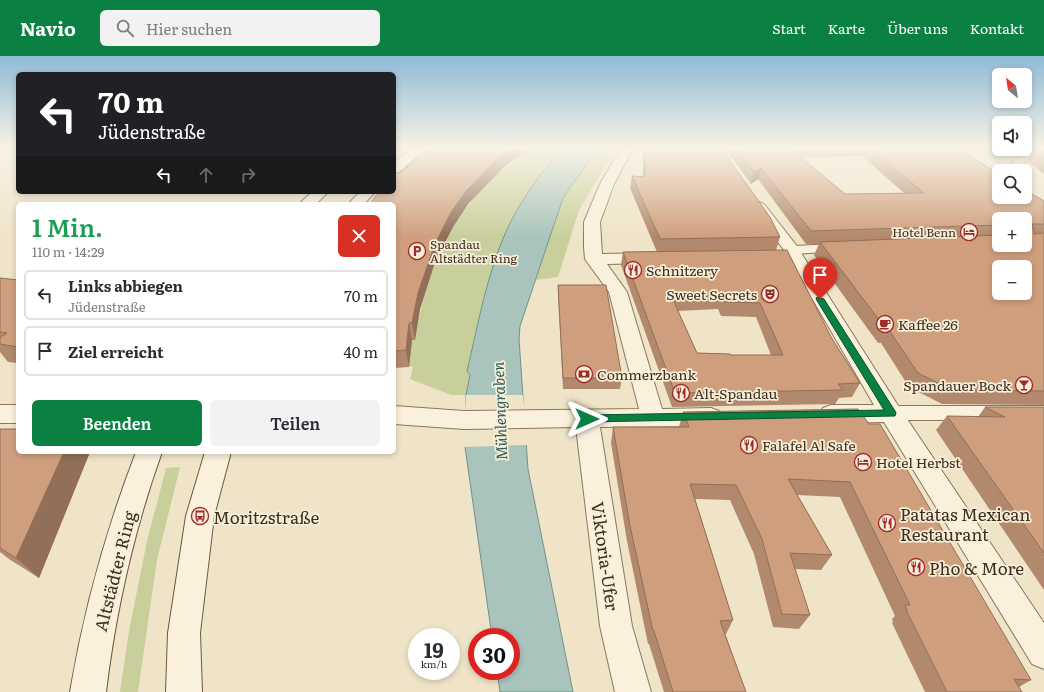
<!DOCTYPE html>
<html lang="de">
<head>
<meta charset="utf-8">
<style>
	body { margin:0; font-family:Literata,serif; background:#f2f2f3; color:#2b2b33; height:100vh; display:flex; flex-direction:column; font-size:15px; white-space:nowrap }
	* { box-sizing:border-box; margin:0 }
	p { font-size:13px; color:#7c7c81 }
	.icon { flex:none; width:22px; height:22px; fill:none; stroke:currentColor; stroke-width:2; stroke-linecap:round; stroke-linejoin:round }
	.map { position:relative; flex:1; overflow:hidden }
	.drawer { position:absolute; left:16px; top:146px; width:380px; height:252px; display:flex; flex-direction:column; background:#fff; border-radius:6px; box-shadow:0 2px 6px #0003 }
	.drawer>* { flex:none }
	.top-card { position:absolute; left:16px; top:16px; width:380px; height:122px; border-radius:6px; box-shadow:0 2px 6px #0003; background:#202124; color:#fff; overflow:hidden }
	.needle { width:26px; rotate:330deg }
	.controls { position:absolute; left:992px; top:12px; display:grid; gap:8px }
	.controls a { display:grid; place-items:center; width:40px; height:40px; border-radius:6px; background:#fff; box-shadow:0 2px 6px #0003; font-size:20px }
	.speed { position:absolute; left:408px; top:572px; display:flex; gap:8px; font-size:20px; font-weight:700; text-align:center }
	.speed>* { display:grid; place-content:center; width:52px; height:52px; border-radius:50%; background:#fff; box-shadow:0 2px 6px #0003; line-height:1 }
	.speed small { font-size:10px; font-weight:400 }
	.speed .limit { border:6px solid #d22; background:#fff; color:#111 }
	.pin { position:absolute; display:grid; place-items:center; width:34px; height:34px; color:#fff; margin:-41px -17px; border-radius:50% 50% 50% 0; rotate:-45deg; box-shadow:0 0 4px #0007 }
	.pin .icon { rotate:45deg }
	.me { position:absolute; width:44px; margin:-22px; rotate:90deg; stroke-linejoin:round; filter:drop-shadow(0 0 3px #0008) }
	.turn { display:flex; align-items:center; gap:14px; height:84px; padding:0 16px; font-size:18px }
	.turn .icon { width:52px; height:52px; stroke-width:2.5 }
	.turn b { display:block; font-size:28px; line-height:34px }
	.lanes { display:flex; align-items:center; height:38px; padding:0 16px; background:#0003; justify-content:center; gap:20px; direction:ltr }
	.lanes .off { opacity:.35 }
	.round { display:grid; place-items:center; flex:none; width:42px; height:42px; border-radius:6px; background:#f2f2f3 }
	.overview { display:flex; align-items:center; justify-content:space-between; height:68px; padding:0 16px }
	h1 { font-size:24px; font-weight:600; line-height:30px; color:#1e9e55 }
	.action { display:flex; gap:8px; margin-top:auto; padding:8px 16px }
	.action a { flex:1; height:46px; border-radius:6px; background:#0b8043; color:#fff; font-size:16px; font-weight:600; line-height:46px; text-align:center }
	.action a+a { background:#f2f2f3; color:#2b2b33 }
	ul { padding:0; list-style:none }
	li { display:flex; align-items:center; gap:12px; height:50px; margin:0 8px 6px; padding:0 8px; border:2px solid #e1e1e2; border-radius:6px }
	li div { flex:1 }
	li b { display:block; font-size:15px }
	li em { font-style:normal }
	header { display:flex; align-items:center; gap:24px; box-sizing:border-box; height:56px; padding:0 20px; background:#0b8043; color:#fff }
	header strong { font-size:19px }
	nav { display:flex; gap:22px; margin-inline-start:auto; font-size:14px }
	.search { width:280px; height:36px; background:#f2f2f3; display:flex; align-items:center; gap:10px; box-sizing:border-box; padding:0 14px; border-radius:6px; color:#7c7c81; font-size:15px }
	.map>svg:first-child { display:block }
	.green { fill:#c9cf9b }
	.water { fill:#a9c4bc; stroke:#6f938a }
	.pier { fill:#f0e4c8 }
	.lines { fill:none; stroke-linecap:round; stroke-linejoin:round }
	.service-casing { stroke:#8d765c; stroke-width:2 }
	.pedestrian-casing { stroke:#8d765c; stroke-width:2 }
	.minor-casing { stroke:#8d765c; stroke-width:2 }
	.tertiary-casing { stroke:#8d765c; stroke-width:2 }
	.secondary-casing { stroke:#6f573f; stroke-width:2 }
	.service { fill:#faf1dc; fill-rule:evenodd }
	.pedestrian { fill:#faf1dc; fill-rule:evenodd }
	.minor { fill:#faf1dc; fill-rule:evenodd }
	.tertiary { fill:#faf1dc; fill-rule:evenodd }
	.secondary { fill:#faf1dc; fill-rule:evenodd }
	.wall { fill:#b2896c; fill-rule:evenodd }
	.shaded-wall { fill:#916f58 }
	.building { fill:#cf9f7d; stroke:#916f58; fill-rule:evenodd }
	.route { fill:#0b8043; stroke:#07532c }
	.labels { text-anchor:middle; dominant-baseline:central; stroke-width:3.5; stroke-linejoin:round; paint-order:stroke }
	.far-poi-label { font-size:12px; fill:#3d2e20; stroke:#f7eed8; text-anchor:end }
	.poi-label { font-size:14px; fill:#3d2e20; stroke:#f7eed8; text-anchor:start }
	.water-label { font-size:15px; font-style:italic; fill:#2f5d5a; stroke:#f7eed8 }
	.near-poi-label { font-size:17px; fill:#3d2e20; stroke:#f7eed8; text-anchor:start }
	.near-street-label { font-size:17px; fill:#3d2e20; stroke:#f7eed8 }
</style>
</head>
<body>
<header>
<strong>Navio</strong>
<div class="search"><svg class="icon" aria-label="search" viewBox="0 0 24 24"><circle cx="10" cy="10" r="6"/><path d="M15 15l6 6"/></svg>Hier suchen</div>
<nav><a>Start</a><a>Karte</a><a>Über uns</a><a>Kontakt</a></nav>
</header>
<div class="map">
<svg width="1044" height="636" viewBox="0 0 1044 636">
	<rect width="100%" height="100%" fill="#f0e4c8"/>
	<!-- green -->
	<g class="green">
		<path d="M529,92H561C543,115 525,138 511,165C488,211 479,265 467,315L470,319L466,339H451L410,323L413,310L409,311L412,284L415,283C430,195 457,146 529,92Z"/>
		<polygon points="598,92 617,92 579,154 558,221 536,224 563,142"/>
		<polygon points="969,92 999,92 999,93 1014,93 1000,108 996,108"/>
		<polygon points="180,411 157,504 138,636 120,636 129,575 147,485 166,412"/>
	</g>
	<!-- water -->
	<path class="water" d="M561,92H598L563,142L520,270L519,283L528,413L573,636H500L497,615H511V581H492L465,391L466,339L470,319L467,315C479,265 488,211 511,165C525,138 543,115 561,92Z"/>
	<!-- pier -->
	<polygon class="pier" points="466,339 523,339 528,389 463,391"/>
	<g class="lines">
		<!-- service casing -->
		<g class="service-casing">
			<polygon id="service" points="394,92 440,97 444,99 440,101 394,94"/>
		</g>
		<!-- pedestrian casing -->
		<g class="pedestrian-casing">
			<g id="pedestrian">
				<polygon points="1029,92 1040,92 1015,115 1002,115"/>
				<polygon points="840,188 845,189 847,192 845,195 792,198 787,197 785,194 787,191 792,190"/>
				<polygon points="891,350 1044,350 1044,364 891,364 884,362 881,357 884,352"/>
			</g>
		</g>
		<!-- minor casing -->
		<g class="minor-casing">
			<g id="minor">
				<polygon points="621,92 633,92 614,128 600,166 602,198 651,197 657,198 660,202 657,206 651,207 607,208 627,236 662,353 711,352 719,355 723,361 719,367 711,370 600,371 632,570 651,636 615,636 600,570 576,371 464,373 394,368 394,350 464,355 639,353 609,236 585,203 584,191 584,166 600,128"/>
				<polygon points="759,146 764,148 800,194 803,200 899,351 1044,567 1044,613 1032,608 884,366 831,367 823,364 819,358 823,352 831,349 874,349 784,194 751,151 754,148"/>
			</g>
		</g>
		<!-- tertiary casing -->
		<g class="tertiary-casing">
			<rect id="tertiary" x="0" y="349" width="18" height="18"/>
		</g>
		<!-- secondary casing -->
		<g class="secondary-casing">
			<g id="secondary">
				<polygon points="414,92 427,92 399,116 394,117 394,106"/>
				<polygon points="312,136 328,136 316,148 299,148"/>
				<polygon points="360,136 375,136 364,148 348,148"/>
				<path d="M136,396H162C134,474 116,554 106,636H70C84,553 106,474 136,396Z"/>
				<polygon points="205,396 231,396 214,460 200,577 202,636 166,636 168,577 186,460"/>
			</g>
		</g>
		<!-- service -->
		<use href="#service" class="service"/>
		<!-- pedestrian -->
		<use href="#pedestrian" class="pedestrian"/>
		<!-- minor -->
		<use href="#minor" class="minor"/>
		<!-- tertiary -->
		<use href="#tertiary" class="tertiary"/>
		<!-- secondary -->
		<use href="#secondary" class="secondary"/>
	</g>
	<!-- wall -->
	<g class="wall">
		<polygon points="643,92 721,92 780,181 776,194 657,196 630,132 632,120 643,120"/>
		<path d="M725,92H956L1044,145V349L942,348L909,331L881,287H878L814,199L819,188H806L758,123L751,128ZM862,100L904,137L845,138L801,101ZM999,163H1025V189H999Z"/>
		<polygon points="1036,92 1044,92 1044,118 1028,105"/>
		<polygon points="503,112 468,148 453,171 436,203 420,253 415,284 412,284 409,311 394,312 394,148"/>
		<polygon points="117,136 139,136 137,138"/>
		<path d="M787,194L831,281L860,327L852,341L839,342L835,348L672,351L621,209L623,196ZM718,253L721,260L756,261L771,299H730L697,297L678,255Z"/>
		<polygon points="0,222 18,224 18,307 8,306 0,296"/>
		<polygon points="558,229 622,322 620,333 563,333 558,239"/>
		<polygon points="985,351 1044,351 1044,534 936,374 947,360 978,361"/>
		<polygon points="858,353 1031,624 1019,631 1022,636 925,636 892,567 893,566 892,563 895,560 840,441 797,439 832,499 821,514 795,513 810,559 799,573 773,571 754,498 730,444 695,443 733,564 726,578 725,578 746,636 664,636 649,588 648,588 627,485 611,387 613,371 679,371 683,356"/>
		<polygon points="0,373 18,396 90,396 39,522 9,503 0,496"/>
	</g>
	<!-- shaded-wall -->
	<g class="shaded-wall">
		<polygon points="0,92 3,92 5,95 0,97"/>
		<polygon points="512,92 529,92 503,112 468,148 453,171 436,203 420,253 415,284 412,267 418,237 435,188 451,156 467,134 502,98"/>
		<polygon points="761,112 758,123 751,128 754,116"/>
		<polygon points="409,267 412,284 409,311 406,294"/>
		<polygon points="64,396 90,396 39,522 16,502"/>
	</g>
	<!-- building -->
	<g class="building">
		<polygon points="431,92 512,92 502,98 467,134 451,156 435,188 418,237 412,267 409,267 406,294 394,295 394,148 370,148 379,136 394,136 394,122 401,116"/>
		<polygon points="645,92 721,92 770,161 780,181 660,183 632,120 645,121"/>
		<path d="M736,92H789L845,138L924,137L870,92H956L999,118V141H1025V134L1044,145V168H1032L1034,178L1044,177V335L952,334L918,317L889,274L886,273L820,186L999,179V189H1025V163H999V169L811,175L761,112L754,116ZM999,211H1025V237H999Z"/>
		<polygon points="1039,92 1044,92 1044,95"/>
		<path d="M787,194L831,281L860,327L838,328L843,334L675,337L623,196ZM721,240L725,246L760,247L783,299H730V298L697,297L674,246H676L674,242Z"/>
		<polygon points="0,222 18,224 18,291 0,288 0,282 7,277 0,276"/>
		<polygon points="558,229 606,229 622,322 563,322"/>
		<polygon points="985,351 1044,351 1044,497 947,360 1005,361"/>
		<polygon points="858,353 869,368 880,368 1031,624 1014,623 1022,636 947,636 906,554 907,554 905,549 910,549 850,426 788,423 832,499 790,497 810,559 782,558 762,483 736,429 690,428 733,564 720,565 746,636 673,636 654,575 653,575 630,470 613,371 689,371 683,356"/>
		<polygon points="0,373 18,373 18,396 64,396 16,502 0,492"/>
	</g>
	<!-- sky -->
	<linearGradient id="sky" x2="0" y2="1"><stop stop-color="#8fbad6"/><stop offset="0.51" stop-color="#f8f3e6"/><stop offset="1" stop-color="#f8f3e6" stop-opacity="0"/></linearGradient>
	<rect width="1044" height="181" fill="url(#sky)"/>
	<!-- route -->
	<polygon class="route" points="817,241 824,243 895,355 896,357 895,360 587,366 582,363 587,359 884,354 816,243"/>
	<!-- icons -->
	<defs>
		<g id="hotel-ring" transform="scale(0.9)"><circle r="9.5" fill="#f7eed8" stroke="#9e2a2b" stroke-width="1.5"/><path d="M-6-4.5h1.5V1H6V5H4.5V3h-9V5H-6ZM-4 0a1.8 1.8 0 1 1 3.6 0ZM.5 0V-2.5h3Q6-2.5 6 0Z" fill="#9e2a2b"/></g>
		<g id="parking-ring" transform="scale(0.9)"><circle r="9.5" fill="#f7eed8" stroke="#9e2a2b" stroke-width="1.5"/><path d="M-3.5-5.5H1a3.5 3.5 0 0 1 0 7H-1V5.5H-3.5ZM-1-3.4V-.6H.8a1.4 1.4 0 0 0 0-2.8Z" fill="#9e2a2b"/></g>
		<g id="restaurant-ring" transform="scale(0.9)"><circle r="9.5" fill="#f7eed8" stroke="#9e2a2b" stroke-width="1.5"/><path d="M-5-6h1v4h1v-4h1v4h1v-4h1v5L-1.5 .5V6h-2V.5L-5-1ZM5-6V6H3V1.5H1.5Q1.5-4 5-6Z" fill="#9e2a2b"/></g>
		<g id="theatre-ring" transform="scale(0.9)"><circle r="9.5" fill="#f7eed8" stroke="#9e2a2b" stroke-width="1.5"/><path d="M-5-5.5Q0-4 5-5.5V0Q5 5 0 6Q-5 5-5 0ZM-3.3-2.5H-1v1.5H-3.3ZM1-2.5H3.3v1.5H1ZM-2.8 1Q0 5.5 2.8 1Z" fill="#9e2a2b"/></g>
		<g id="cafe-ring" transform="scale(0.9)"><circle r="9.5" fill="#f7eed8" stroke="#9e2a2b" stroke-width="1.5"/><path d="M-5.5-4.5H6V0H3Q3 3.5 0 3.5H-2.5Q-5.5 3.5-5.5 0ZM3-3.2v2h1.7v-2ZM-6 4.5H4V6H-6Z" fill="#9e2a2b"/></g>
		<g id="bank-ring" transform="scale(0.9)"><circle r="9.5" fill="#f7eed8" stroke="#9e2a2b" stroke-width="1.5"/><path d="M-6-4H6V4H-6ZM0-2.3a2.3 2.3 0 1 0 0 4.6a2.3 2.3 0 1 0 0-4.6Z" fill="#9e2a2b"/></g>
		<g id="bar-ring" transform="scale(0.9)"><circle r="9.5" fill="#f7eed8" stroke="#9e2a2b" stroke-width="1.5"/><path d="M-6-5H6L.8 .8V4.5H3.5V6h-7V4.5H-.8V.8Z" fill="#9e2a2b"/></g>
		<g id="bus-ring" transform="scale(0.9)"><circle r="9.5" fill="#f7eed8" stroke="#9e2a2b" stroke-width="1.5"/><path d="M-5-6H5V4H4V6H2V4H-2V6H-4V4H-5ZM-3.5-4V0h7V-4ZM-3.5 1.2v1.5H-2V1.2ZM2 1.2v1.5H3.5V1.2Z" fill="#9e2a2b"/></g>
	</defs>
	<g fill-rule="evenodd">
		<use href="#hotel-ring" x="969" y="176"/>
		<use href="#parking-ring" x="417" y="195"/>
		<use href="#restaurant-ring" x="633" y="214"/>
		<use href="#theatre-ring" x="770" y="238"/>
		<use href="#cafe-ring" x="885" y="268"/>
		<use href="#bank-ring" x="584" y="318"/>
		<use href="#bar-ring" x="1024" y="329"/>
		<use href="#restaurant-ring" x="681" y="337"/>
		<use href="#restaurant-ring" x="749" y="389"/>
		<use href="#hotel-ring" x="863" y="406"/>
		<use href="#bus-ring" x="200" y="460"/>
		<use href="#restaurant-ring" x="887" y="467"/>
		<use href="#restaurant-ring" x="916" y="511"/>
	</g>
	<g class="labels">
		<!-- far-poi labels -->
		<g class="far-poi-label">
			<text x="956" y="176">Hotel Benn</text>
			<text x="430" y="188" text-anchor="start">Spandau<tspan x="430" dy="14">Altstädter Ring</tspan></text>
		</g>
		<!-- poi labels -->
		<g class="poi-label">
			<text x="646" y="214">Schnitzery</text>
			<text x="757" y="238" text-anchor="end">Sweet Secrets</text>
			<text x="898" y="268">Kaffee 26</text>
			<text x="597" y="318">Commerzbank</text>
			<text x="1011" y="329" text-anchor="end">Spandauer Bock</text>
			<text x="694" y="337">Alt-Spandau</text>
			<text x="762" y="389">Falafel Al Safe</text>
			<text x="876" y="406">Hotel Herbst</text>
		</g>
		<!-- water labels -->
		<g class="water-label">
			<text transform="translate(499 355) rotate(-92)">Mühlengraben</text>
		</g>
		<!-- near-poi labels -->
		<g class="near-poi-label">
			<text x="900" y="457">Patatas Mexican<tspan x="900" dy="20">Restaurant</tspan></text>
			<text x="213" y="460">Moritzstraße</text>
			<text x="929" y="511">Pho &amp; More</text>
		</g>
		<!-- near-street labels -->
		<g class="near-street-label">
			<text transform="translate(606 500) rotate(82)">Viktoria-Ufer</text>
			<text transform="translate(114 515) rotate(-76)">Altstädter Ring</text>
		</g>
	</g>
</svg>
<div class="controls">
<a><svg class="needle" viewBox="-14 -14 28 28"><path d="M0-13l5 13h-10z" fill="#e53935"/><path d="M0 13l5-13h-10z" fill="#7c7c81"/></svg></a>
<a><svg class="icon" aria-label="sound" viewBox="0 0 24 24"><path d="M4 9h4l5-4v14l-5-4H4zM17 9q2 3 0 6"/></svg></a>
<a><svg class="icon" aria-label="search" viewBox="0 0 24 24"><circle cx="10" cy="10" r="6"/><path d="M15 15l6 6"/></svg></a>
<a>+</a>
<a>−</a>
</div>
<div class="speed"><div>19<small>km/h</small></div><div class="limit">30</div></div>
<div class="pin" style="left:820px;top:243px;background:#d93025"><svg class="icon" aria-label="arrive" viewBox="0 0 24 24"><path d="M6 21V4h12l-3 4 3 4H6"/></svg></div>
<svg class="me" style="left:587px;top:363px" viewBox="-20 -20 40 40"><path d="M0-17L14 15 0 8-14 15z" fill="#0b8043" stroke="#fff" stroke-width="4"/></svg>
<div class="top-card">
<div class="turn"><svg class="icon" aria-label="left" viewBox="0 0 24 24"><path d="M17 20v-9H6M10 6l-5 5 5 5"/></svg><div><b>70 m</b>Jüdenstraße</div></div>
<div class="lanes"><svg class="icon" aria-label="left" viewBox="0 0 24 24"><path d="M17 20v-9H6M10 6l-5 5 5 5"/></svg><svg class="icon off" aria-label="ahead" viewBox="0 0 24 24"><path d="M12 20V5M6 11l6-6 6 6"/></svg><svg class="icon off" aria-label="right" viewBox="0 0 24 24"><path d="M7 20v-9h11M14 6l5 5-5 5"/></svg></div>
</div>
<section class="drawer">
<div class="overview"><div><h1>1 Min.</h1><p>110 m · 14:29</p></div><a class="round" style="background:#d93025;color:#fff"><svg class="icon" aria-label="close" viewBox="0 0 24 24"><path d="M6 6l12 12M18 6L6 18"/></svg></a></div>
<ul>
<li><svg class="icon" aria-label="left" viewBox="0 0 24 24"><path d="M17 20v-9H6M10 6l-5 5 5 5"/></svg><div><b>Links abbiegen</b><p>Jüdenstraße</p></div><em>70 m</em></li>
<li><svg class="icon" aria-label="arrive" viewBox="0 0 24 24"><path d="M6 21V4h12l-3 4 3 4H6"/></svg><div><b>Ziel erreicht</b></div><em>40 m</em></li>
</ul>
<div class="action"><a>Beenden</a><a>Teilen</a></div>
</section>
</div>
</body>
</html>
